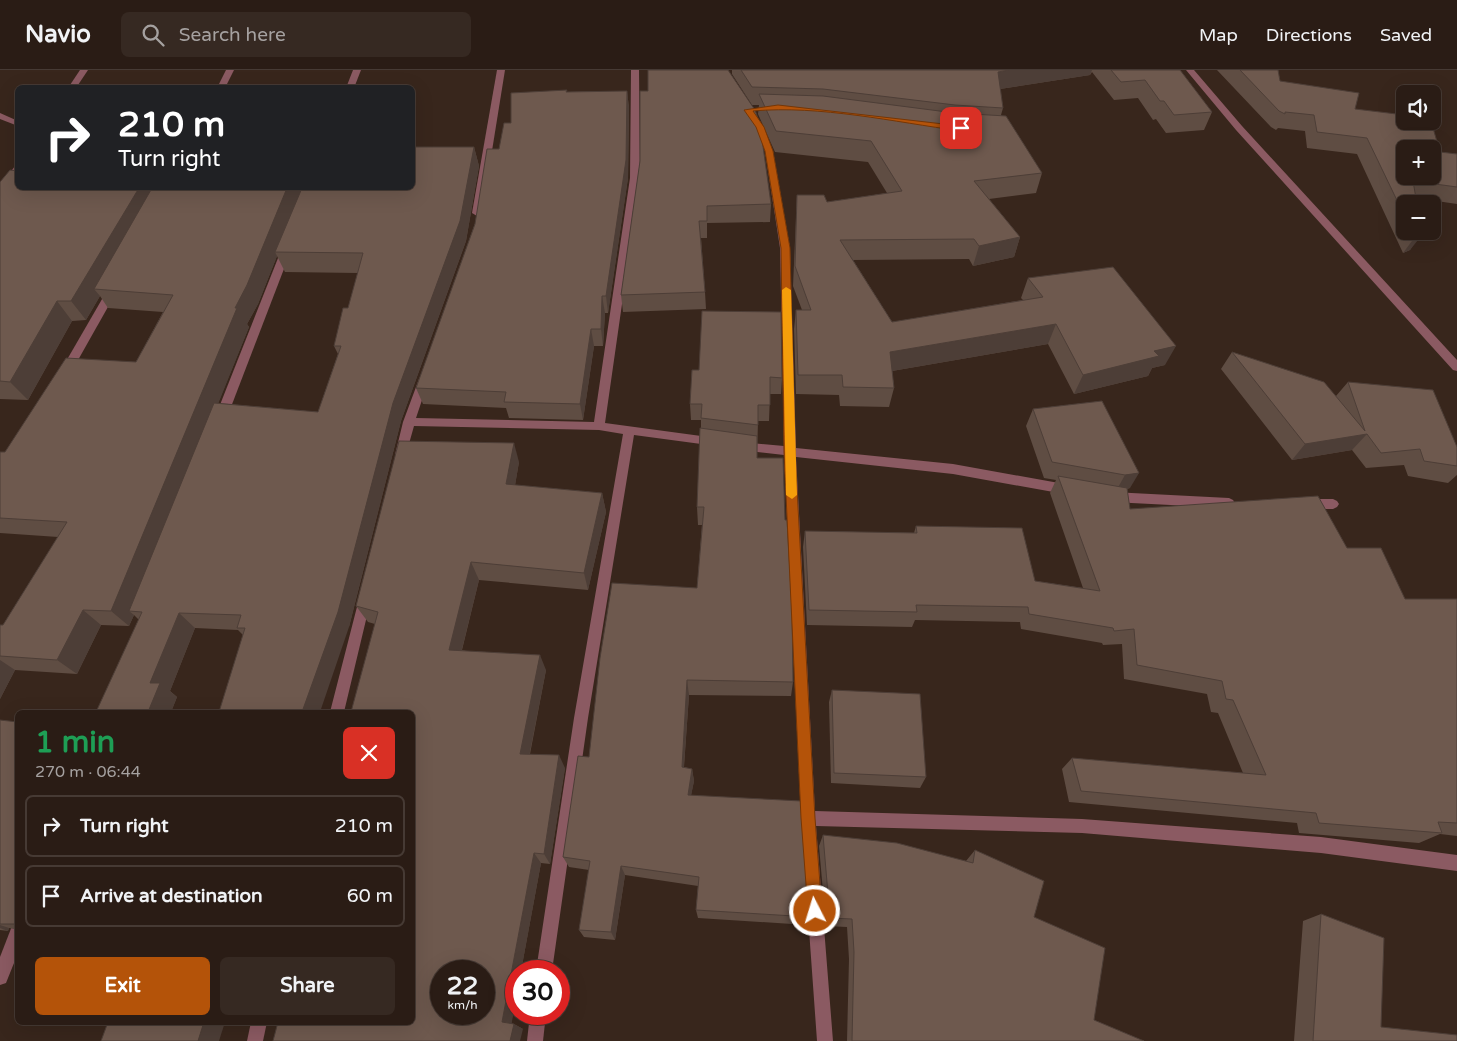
<!DOCTYPE html>
<html lang="en">
<head>
<meta charset="utf-8">
<style>
	body { margin:0; font-family:"Varela Round",sans-serif; background:#362922; color:#f1f3f6; height:100vh; display:flex; flex-direction:column; font-size:19px; white-space:nowrap }
	* { box-sizing:border-box; margin:0 }
	p { font-size:16px; color:#a5a1a0 }
	.icon { flex:none; width:28px; height:28px; fill:none; stroke:currentColor; stroke-width:2; stroke-linecap:round; stroke-linejoin:round }
	.map { position:relative; flex:1; overflow:hidden }
	.drawer { position:absolute; left:15px; top:640px; width:400px; height:315px; display:flex; flex-direction:column; background:#2a1c15; border-radius:8px; box-shadow:0 5px 20px #0002,0 0 0 1px #463a34 }
	.drawer>* { flex:none }
	.guide { position:absolute; left:15px; top:15px; width:400px; height:105px; border-radius:8px; box-shadow:0 5px 20px #0002,0 0 0 1px #463a34; background:#202124; color:#fff; overflow:hidden }
	.buttons { position:absolute; left:1396px; top:15px; display:grid; gap:10px }
	.buttons a { display:grid; place-items:center; width:45px; height:45px; border-radius:8px; background:#2a1c15; box-shadow:0 5px 20px #0002,0 0 0 1px #463a34; font-size:25px }
	.speed { position:absolute; left:430px; top:890px; display:flex; gap:10px; font-size:25px; font-weight:700; text-align:center }
	.speed>* { display:grid; place-content:center; width:65px; height:65px; border-radius:50%; background:#2a1c15; box-shadow:0 5px 20px #0002,0 0 0 1px #463a34; line-height:1 }
	.speed small { font-size:12px; font-weight:400 }
	.speed .limit { border:8px solid #d22; background:#fff; color:#111 }
	.pin { position:absolute; display:grid; place-items:center; width:42px; height:42px; color:#fff; margin:-21px; border-radius:10px; box-shadow:0 2px 8px #0006 }
	.me { position:absolute; width:55px; margin:-28px; rotate:355deg; stroke-linejoin:round; filter:drop-shadow(0 0 4px #0008) }
	.turn { display:flex; align-items:center; gap:18px; height:105px; padding:0 20px; font-size:22px }
	.turn .icon { width:65px; height:65px; stroke-width:2.5 }
	.turn b { display:block; font-size:35px; line-height:42px }
	.round { display:grid; place-items:center; flex:none; width:52px; height:52px; border-radius:8px; background:#362922 }
	.headline { display:flex; align-items:center; justify-content:space-between; height:85px; padding:0 20px }
	h1 { font-size:30px; font-weight:700; line-height:38px; color:#1e9e55 }
	.cta { display:flex; gap:10px; margin-top:auto; padding:10px 20px }
	.cta a { flex:1; height:58px; border-radius:8px; background:#b45309; color:#fff; font-size:20px; font-weight:700; line-height:58px; text-align:center }
	.cta a+a { background:#362922; color:#f1f3f6 }
	ul { padding:0; list-style:none }
	li { display:flex; align-items:center; gap:15px; height:62px; margin:0 10px 8px; padding:0 10px; border:2px solid #463a34; border-radius:8px }
	li div { flex:1 }
	li b { display:block; font-size:19px }
	li em { font-style:normal }
	header { display:flex; align-items:center; gap:30px; box-sizing:border-box; height:70px; padding:0 25px; background:#2a1c15; border-bottom:1px solid #463a34 }
	header strong { font-size:24px }
	nav { display:flex; gap:28px; margin-inline-start:auto; font-size:18px }
	.search { width:350px; height:45px; background:#362922; display:flex; align-items:center; gap:12px; box-sizing:border-box; padding:0 18px; border-radius:8px; color:#a5a1a0; font-size:19px }
	.map>svg:first-child { display:block }
	.lines { fill:none; stroke-linecap:round; stroke-linejoin:round }
	.minor { fill:#8b5a62; fill-rule:evenodd }
	.wall { fill:#5f4d43; fill-rule:evenodd }
	.shaded-wall { fill:#4d3e37 }
	.building { fill:#6e594e; stroke:#4d3e37; fill-rule:evenodd }
	.route { fill:#b45309; stroke:#753606 }
	.slow { fill:#f59e0b }
</style>
</head>
<body>
<header>
<strong>Navio</strong>
<div class="search"><svg class="icon" aria-label="search" viewBox="0 0 24 24"><circle cx="10" cy="10" r="6"/><path d="M15 15l6 6"/></svg>Search here</div>
<nav><a>Map</a><a>Directions</a><a>Saved</a></nav>
</header>
<div class="map">
<svg width="1457" height="971" viewBox="0 0 1457 971">
	<rect width="100%" height="100%" fill="#38261c"/>
	<g class="lines">
		<!-- minor -->
		<g class="minor">
			<polygon points="80,0 88,0 76,18 68,18"/>
			<polygon points="226,0 234,0 225,18 217,18"/>
			<polygon points="353,0 361,0 354,18 346,18"/>
			<polygon points="497,0 505,0 482,143 477,146 472,143"/>
			<polygon points="631,0 639,0 640,108 605,353 716,368 722,372 716,376 634,365 588,648 552,901 536,901 574,648 623,364 599,360 414,356 405,388 401,390 395,385 403,352 419,309 424,305 429,309 416,348 594,352 630,108"/>
			<polygon points="1186,0 1194,0 1242,56 1457,290 1457,301 1453,300 1236,60"/>
			<polygon points="0,43 18,51 18,56 0,49"/>
			<polygon points="756,48 760,51 773,81 790,178 796,378 953,394 1070,415 1076,420 1070,425 953,404 796,387 815,741 1082,749 1321,767 1457,785 1457,801 1321,783 1082,763 816,756 833,971 817,971 801,748 784,385 740,380 734,376 740,372 784,376 780,178 765,81 752,51"/>
			<polygon points="18,95 18,105 3,124 0,125 0,116 15,96"/>
			<polygon points="287,175 292,178 226,350 220,354 216,353 214,350 282,178"/>
			<polygon points="121,202 126,205 69,306 61,306 60,303 61,300 116,205"/>
			<polygon points="1112,422 1229,428 1233,430 1235,433 1233,436 1229,438 1112,432 1106,427"/>
			<polygon points="1306,429 1333,429 1337,431 1339,434 1337,437 1333,439 1306,439 1302,437 1300,434 1302,431"/>
			<polygon points="365,523 370,525 371,529 344,642 330,642 359,529 360,525"/>
			<polygon points="18,854 18,883 6,913 0,915 0,887 12,856"/>
			<polygon points="530,944 546,944 543,971 527,971"/>
			<polygon points="251,952 267,952 263,971 247,971"/>
		</g>
	</g>
	<!-- wall -->
	<g class="wall">
		<polygon points="732,0 1180,0 1212,42 1204,60 1166,63 1156,49 1153,50 1138,28 1114,30 1092,2 1090,5 1000,19 1003,38 1001,45 1042,103 1036,123 989,129 1020,167 1014,187 973,196 969,189 853,190 892,252 1023,230 1021,228 1028,208 1165,295 1152,298 1148,306 1074,324 1048,274 892,301 894,318 889,337 840,336 839,325 796,324 794,259 796,240 802,240 793,216 797,125 827,132 887,123 868,92 775,82 758,44 759,35 752,35 732,4"/>
		<polygon points="1217,0 1278,0 1280,11 1355,39 1440,82 1457,84 1457,134 1416,128 1405,134 1405,161 1421,161 1410,180 1403,183 1357,84 1307,78 1305,61 1278,58 1276,60 1271,57"/>
		<polygon points="627,21 629,38 628,108 608,243 605,243 603,276 594,276 583,350 509,348 506,338 423,334 416,318 511,53 567,22"/>
		<polygon points="648,21 763,63 763,77 771,134 770,152 707,153 707,168 701,168 705,222 706,239 623,242 621,225 640,91"/>
		<path d="M474,77L479,96L466,171L401,351L349,557L243,565L238,560L195,558L170,621L177,627L171,642L138,549L134,545L129,556L101,555L77,604L15,600L0,629V555H3L58,467L0,463V382H5L136,292L163,242L108,238L100,226L86,250L72,251L28,330L0,329V112L18,118H412ZM277,186L285,202L358,203L348,238L334,276L338,284L318,342L218,333L249,257L247,254L258,234Z"/>
		<polygon points="1232,282 1336,326 1348,312 1457,377 1457,405 1448,413 1408,406 1404,395 1366,398 1352,380 1292,390 1221,299"/>
		<polygon points="692,300 782,308 781,324 770,324 769,351 758,351 757,388 785,450 793,612 791,626 689,625 684,697 692,699 694,711 691,725 810,847 807,855 698,848 696,840 698,816 625,805 615,870 584,867 579,860 589,800 569,797 563,787 589,687 697,518 702,455 698,455 697,437 701,358 701,350 691,350 690,334"/>
		<polygon points="1102,331 1130,418 1127,419 1130,439 1347,478 1405,529 1457,529 1457,766 1440,764 1419,773 1299,763 1297,753 1069,732 1062,699 1072,688 1243,703 1218,643 1211,642 1207,624 1124,609 1122,574 1103,575 1102,573 1021,559 1020,552 915,550 912,557 807,555 803,477 805,461 914,463 916,456 1035,511 1083,518 1050,423 1056,410 1044,408 1026,356 1033,339"/>
		<polygon points="519,392 515,415 602,423 606,442 588,520 479,510 462,580 546,600 530,684 565,698 550,794 541,793 521,901 516,901 516,928 511,954 514,954 523,959 412,952 375,554 368,552 356,536"/>
		<polygon points="832,620 926,707 920,718 831,713 829,632"/>
		<polygon points="0,650 18,854 18,860 9,858 8,861 0,860 0,862"/>
		<polygon points="823,765 966,791 975,780 1034,847 1094,950 1144,971 847,971 849,889 847,857 826,856 819,776"/>
		<polygon points="1321,844 1381,957 1457,971 1294,971 1303,851"/>
	</g>
	<!-- shaded-wall -->
	<g class="shaded-wall">
		<polygon points="1009,0 1092,0 1090,5 993,20 998,2"/>
		<polygon points="627,21 629,38 628,108 608,243 606,226"/>
		<polygon points="412,41 416,51 412,65"/>
		<polygon points="474,77 479,96 466,171 401,351 349,557 320,642 302,642 393,333"/>
		<polygon points="139,118 162,118 94,219 100,226 86,250 71,231"/>
		<polygon points="287,118 304,118 275,182 277,186 258,234 247,254 249,257 135,541 129,541 134,545 129,556 111,541 235,238"/>
		<polygon points="1422,165 1410,180 1403,183 1415,167"/>
		<polygon points="1020,167 1014,187 973,196 979,176"/>
		<polygon points="602,226 605,243 603,276 601,259"/>
		<polygon points="57,231 72,251 28,330 10,312"/>
		<polygon points="1056,254 1048,274 886,302 890,282"/>
		<polygon points="591,259 594,276 583,350 580,334"/>
		<polygon points="1176,276 1165,295 1152,298 1148,306 1074,324 1083,305 1154,281"/>
		<polygon points="1367,364 1352,380 1292,390 1305,374"/>
		<polygon points="514,373 519,392 512,433 506,414"/>
		<polygon points="1139,403 1130,418 1116,421 1125,405"/>
		<polygon points="602,423 606,442 588,520 584,503"/>
		<polygon points="471,492 479,510 458,595 449,580"/>
		<polygon points="83,540 101,555 77,604 57,590"/>
		<polygon points="179,543 195,558 170,621 177,627 171,642 148,642 150,613"/>
		<polygon points="540,585 546,600 527,697 520,684"/>
		<polygon points="0,590 15,600 0,629"/>
		<polygon points="687,610 689,625 683,709 682,697"/>
		<polygon points="559,685 565,698 550,794 544,784"/>
		<polygon points="692,699 694,711 689,736 688,725"/>
		<polygon points="534,783 541,793 521,901 516,901 516,928 511,957 502,952"/>
		<polygon points="621,796 625,805 615,870 611,862"/>
		<polygon points="0,855 9,858 8,861 0,858"/>
		<polygon points="204,952 225,952 219,971 198,971"/>
		<polygon points="514,954 523,959 520,971 510,971"/>
	</g>
	<!-- building -->
	<g class="building">
		<polygon points="648,0 728,0 755,40 763,63 761,62 771,134 707,136 707,151 699,151 705,222 621,225 640,91 640,21 648,21"/>
		<polygon points="741,0 1009,0 998,2 1003,38 955,35 823,19 752,17"/>
		<polygon points="1111,0 1180,0 1212,42 1174,45 1164,31 1160,31 1145,10 1121,12"/>
		<path d="M1240,0H1278L1280,11L1359,23L1355,39L1405,45V51H1431L1440,82L1457,84V117L1413,111L1417,134H1405V147L1367,68L1317,62L1314,45L1285,42V44L1279,41ZM1405,79H1432V106H1405Z"/>
		<polygon points="567,20 566,22 627,21 626,90 606,226 602,226 601,259 591,259 580,334 504,332 506,322 416,318 475,154 487,79 499,79 504,53 511,53 511,23"/>
		<polygon points="759,24 823,26 955,43 1006,46 1042,103 974,111 1020,167 979,176 974,169 840,170 892,252 1043,227 1028,208 1113,197 1176,276 1154,281 1159,286 1083,305 1056,254 890,282 894,318 843,317 842,305 798,305 796,240 811,240 795,196 797,125 824,125 827,132 902,121 871,71 776,61"/>
		<polygon points="412,77 474,77 460,151 393,333 338,542 302,642 219,642 245,558 237,558 241,545 179,543 150,613 160,613 148,642 168,642 96,642 142,542 129,541 214,333 318,342 341,276 334,276 343,238 348,238 363,183 275,182 302,118 412,118"/>
		<polygon points="10,100 18,101 18,118 139,118 71,231 57,231 10,312 0,311 0,112"/>
		<polygon points="152,118 287,118 247,215 235,238 237,238 111,541 83,540 57,590 0,586 0,555 3,555 67,452 0,448 0,382 5,382 66,288 136,292 173,225 94,219"/>
		<polygon points="1412,161 1421,161 1422,165 1415,167"/>
		<polygon points="702,241 781,242 782,308 770,307 770,335 758,335 758,355 701,348 702,334 690,334 692,300 699,300"/>
		<polygon points="1232,282 1324,312 1365,361 1348,312 1433,320 1457,377 1457,396 1424,391 1420,379 1381,383 1367,364 1305,374"/>
		<polygon points="1102,331 1139,403 1125,405 1052,392 1033,339"/>
		<polygon points="700,358 757,366 757,388 783,388 785,450 787,450 792,539 793,612 687,610 682,697 692,699 688,725 801,731 810,847 696,840 699,807 621,796 611,862 579,860 590,791 563,787 578,686 589,687 600,588 612,513 697,518 704,437 697,437"/>
		<path d="M399,371L514,373L506,414L602,423L584,503L471,492L449,580L540,585L520,684L559,685L544,784L534,783L502,952L514,954L510,971H273L278,952H412V642H351L378,542L356,536ZM441,901H484V944H441Z"/>
		<polygon points="1058,406 1127,418 1130,439 1318,426 1347,478 1381,478 1405,529 1457,529 1457,753 1438,752 1442,763 1319,753 1316,743 1081,721 1072,688 1266,705 1233,630 1226,629 1222,611 1137,595 1134,559 1114,561 1113,558 1029,544 1028,537 916,535 917,542 809,540 805,461 917,463 916,456 1022,458 1035,511 1100,521"/>
		<polygon points="832,620 920,624 926,707 834,703"/>
		<polygon points="0,650 18,652 18,854 0,854"/>
		<polygon points="823,765 897,773 973,793 975,780 1044,811 1034,847 1105,878 1094,950 1144,971 852,971 854,882 852,849 830,848"/>
		<polygon points="1321,844 1384,868 1381,957 1457,965 1457,971 1313,971"/>
		<polygon points="108,952 204,952 198,971 101,971"/>
	</g>
	<!-- route -->
	<path class="route" d="M778,35L961,56L965,58L961,61C894,52 820,35 753,41L764,57L773,81L790,178L795,382L815,748L822,841L820,846L815,848L810,846L808,841L801,748L784,382L781,178L765,81L756,57L744,40Z"/>
	<!-- slow -->
	<polygon class="slow" points="786,217 791,220 797,425 792,429 786,425 782,220"/>
</svg>
<div class="buttons">
<a><svg class="icon" aria-label="sound" viewBox="0 0 24 24"><path d="M4 9h4l5-4v14l-5-4H4zM17 9q2 3 0 6"/></svg></a>
<a>+</a>
<a>−</a>
</div>
<div class="speed"><div>22<small>km/h</small></div><div class="limit">30</div></div>
<div class="pin" style="left:961px;top:58px;background:#d93025"><svg class="icon" aria-label="arrive" viewBox="0 0 24 24"><path d="M6 21V4h12l-3 4 3 4H6"/></svg></div>
<svg class="me" style="left:815px;top:841px" viewBox="-20 -20 40 40"><circle r="17" fill="#b45309" stroke="#fff" stroke-width="3"/><path d="M0-11L8 9 0 5-8 9z" fill="#fff"/></svg>
<div class="guide">
<div class="turn"><svg class="icon" aria-label="right" viewBox="0 0 24 24"><path d="M7 20v-9h11M14 6l5 5-5 5"/></svg><div><b>210 m</b>Turn right</div></div>
</div>
<section class="drawer">
<div class="headline"><div><h1>1 min</h1><p>270 m · 06:44</p></div><a class="round" style="background:#d93025;color:#fff"><svg class="icon" aria-label="close" viewBox="0 0 24 24"><path d="M6 6l12 12M18 6L6 18"/></svg></a></div>
<ul>
<li><svg class="icon" aria-label="right" viewBox="0 0 24 24"><path d="M7 20v-9h11M14 6l5 5-5 5"/></svg><div><b>Turn right</b></div><em>210 m</em></li>
<li><svg class="icon" aria-label="arrive" viewBox="0 0 24 24"><path d="M6 21V4h12l-3 4 3 4H6"/></svg><div><b>Arrive at destination</b></div><em>60 m</em></li>
</ul>
<div class="cta"><a>Exit</a><a>Share</a></div>
</section>
</div>
</body>
</html>
